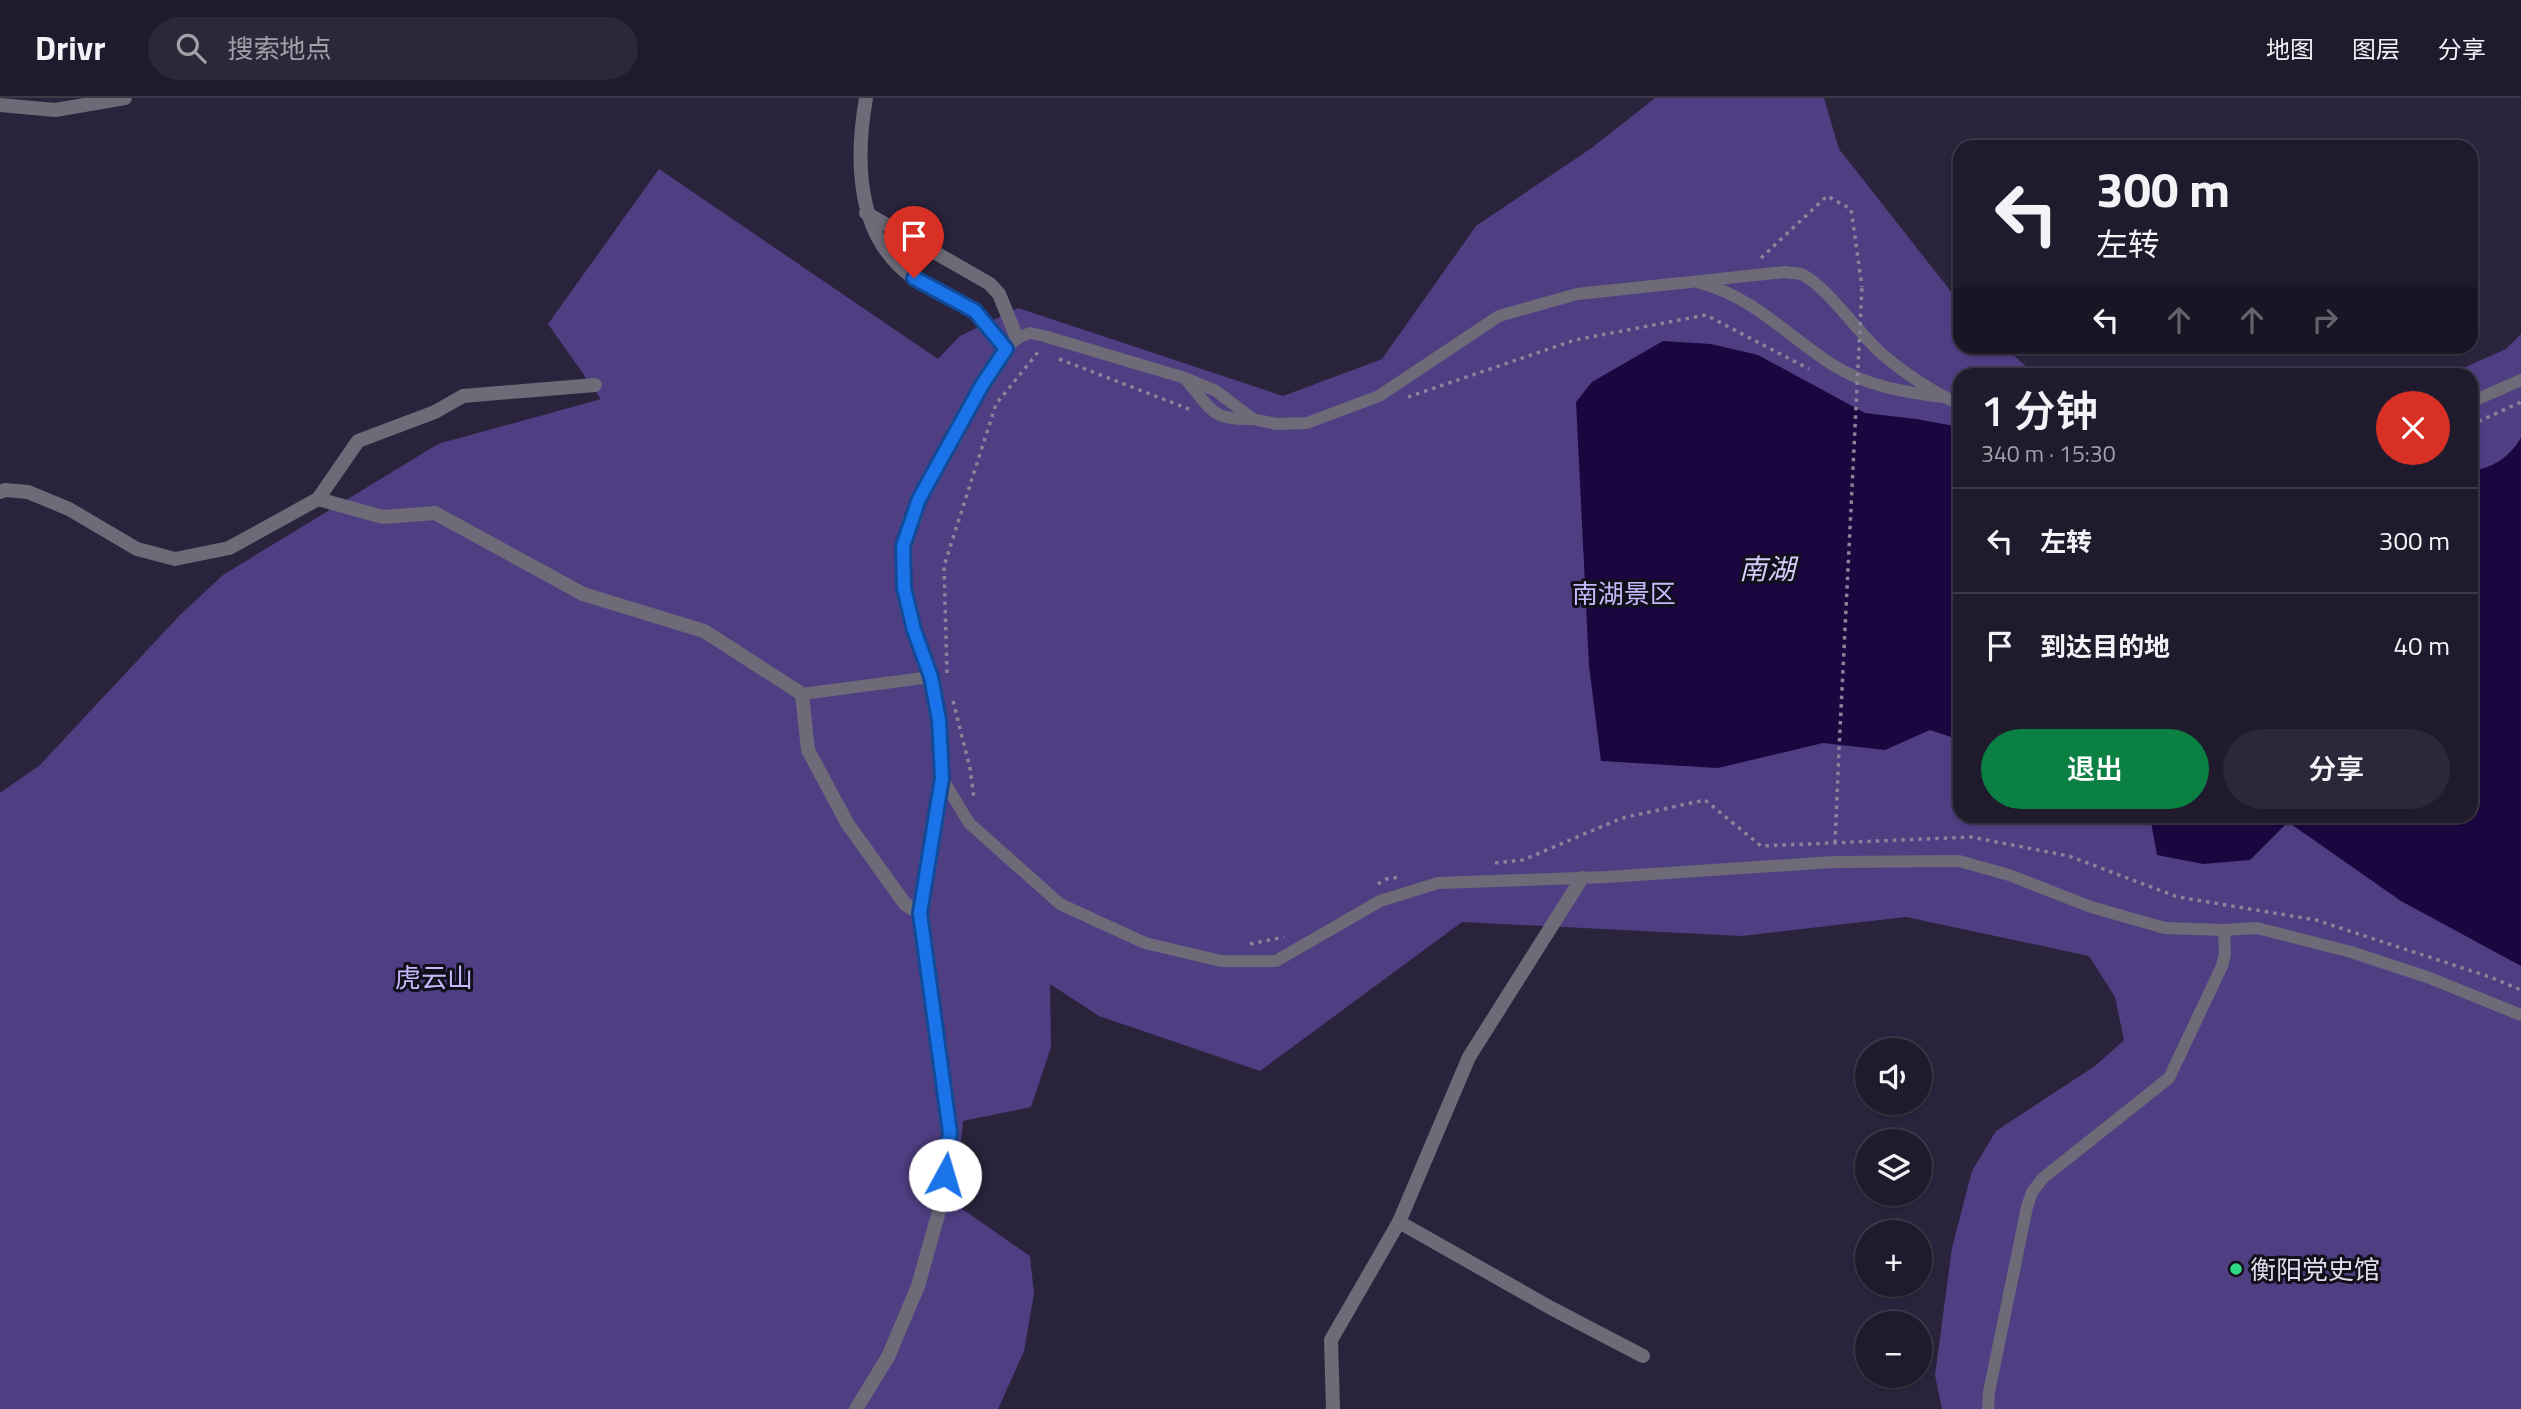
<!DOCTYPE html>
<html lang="zh">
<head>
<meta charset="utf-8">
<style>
	body { margin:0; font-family:"Titillium Web","Noto Sans SC",sans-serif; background:#2c2839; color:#f1f3f6; height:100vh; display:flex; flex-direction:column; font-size:26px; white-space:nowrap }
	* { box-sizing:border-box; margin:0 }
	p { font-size:23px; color:#a1a1aa }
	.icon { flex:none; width:38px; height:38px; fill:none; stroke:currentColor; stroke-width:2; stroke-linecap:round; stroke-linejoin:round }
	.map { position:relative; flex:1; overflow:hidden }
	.side { position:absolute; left:1953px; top:270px; width:525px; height:455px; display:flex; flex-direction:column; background:#1f1b2d; border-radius:21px; box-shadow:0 2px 5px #0004,0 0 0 2px #3c3949 }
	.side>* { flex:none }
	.guide { position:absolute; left:1953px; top:42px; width:525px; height:214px; border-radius:21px; box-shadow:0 2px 5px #0004,0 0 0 2px #3c3949; background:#1f1b2d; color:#f1f3f6; overflow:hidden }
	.fabs { position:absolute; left:1855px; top:940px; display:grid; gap:14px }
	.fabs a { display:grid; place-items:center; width:77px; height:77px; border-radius:50%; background:#1f1b2d; box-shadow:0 2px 5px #0004,0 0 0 2px #3c3949; font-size:35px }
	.pin { position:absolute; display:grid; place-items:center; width:60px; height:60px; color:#fff; margin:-72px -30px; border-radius:50% 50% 50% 0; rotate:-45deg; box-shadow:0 0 7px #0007 }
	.pin .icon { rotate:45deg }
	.me { position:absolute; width:77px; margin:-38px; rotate:6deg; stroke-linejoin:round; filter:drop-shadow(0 0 5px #0008) }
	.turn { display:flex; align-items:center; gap:24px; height:147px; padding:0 28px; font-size:32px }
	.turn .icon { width:91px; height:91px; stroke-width:2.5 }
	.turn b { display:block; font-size:49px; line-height:60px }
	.lanes { display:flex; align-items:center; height:66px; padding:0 28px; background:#0003; justify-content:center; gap:35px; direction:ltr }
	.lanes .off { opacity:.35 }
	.round { display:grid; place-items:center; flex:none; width:74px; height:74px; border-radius:37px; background:#2c2839 }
	.head { display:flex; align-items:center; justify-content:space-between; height:119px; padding:0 28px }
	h1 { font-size:42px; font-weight:600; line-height:52px }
	.primary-button { display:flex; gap:14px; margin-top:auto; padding:14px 28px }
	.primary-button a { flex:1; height:80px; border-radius:42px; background:#0b8043; color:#fff; font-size:28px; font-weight:600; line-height:80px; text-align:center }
	.primary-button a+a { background:#2c2839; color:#f1f3f6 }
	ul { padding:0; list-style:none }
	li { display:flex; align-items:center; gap:21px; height:105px; padding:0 28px; border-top:2px solid #3c3949 }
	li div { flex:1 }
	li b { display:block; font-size:26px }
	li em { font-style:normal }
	header { display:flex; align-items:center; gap:42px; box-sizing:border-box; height:98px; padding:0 35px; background:#1f1b2d; border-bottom:2px solid #3c3949 }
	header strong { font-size:33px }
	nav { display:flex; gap:38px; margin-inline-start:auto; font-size:24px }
	.search { width:490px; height:63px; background:#2c2839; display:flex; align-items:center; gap:18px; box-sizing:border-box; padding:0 24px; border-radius:38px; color:#a1a1aa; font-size:26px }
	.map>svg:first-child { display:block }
	.green { fill:#503e83 }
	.water { fill:#1c0640 }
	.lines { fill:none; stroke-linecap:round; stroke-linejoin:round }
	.path { stroke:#888499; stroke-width:3.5; stroke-dasharray:3.5 5; stroke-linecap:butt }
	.lane { stroke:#6d6b78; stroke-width:12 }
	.street { stroke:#6d6b78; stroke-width:14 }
	.path-bridge { stroke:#888499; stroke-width:3.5; stroke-dasharray:3.5 5; stroke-linecap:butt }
	.route-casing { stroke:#114b97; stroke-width:18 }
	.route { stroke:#1a73e8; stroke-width:12 }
	.poi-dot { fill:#30d883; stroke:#110f1a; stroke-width:2.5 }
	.labels { text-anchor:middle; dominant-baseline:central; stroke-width:6; stroke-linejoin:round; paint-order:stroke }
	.park-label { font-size:26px; fill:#c6b9fb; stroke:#110f1a }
	.poi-label { font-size:26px; fill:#dedbec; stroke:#110f1a; text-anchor:start }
	.water-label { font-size:28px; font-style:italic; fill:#d4ccf9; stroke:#110f1a }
</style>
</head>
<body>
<header>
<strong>Drivr</strong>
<div class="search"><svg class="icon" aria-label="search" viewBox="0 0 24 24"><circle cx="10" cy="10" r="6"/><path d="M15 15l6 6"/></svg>搜索地点</div>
<nav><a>地图</a><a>图层</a><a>分享</a></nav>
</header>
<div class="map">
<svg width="2521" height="1311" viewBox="0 0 2521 1311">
	<rect width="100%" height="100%" fill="#29243c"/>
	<!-- green -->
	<polygon class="green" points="1655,0 1824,0 1839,51 1960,205 1960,248 2004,249 2035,276 1960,276 1960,718 2471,718 2471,276 2450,276 2506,251 2521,236 2521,1311 1942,1311 1935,1277 1952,1150 1972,1073 1996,1033 2095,968 2124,942 2115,899 2089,858 1906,819 1742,838 1462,824 1260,973 1099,918 1050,886 1051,949 1031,1009 963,1023 955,1106 1030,1158 1034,1196 1024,1253 998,1311 0,1311 0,695 40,667 180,517 223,477 438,346 601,301 548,226 659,71 938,261 960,238 1018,210 1283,298 1382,261 1476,128 1593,49"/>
	<!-- water -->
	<g class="water">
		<polygon points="1663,243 1711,246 1758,257 1865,315 1916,321 1960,329 1960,642 1930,632 1885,652 1823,645 1718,670 1601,663 1589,568 1576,304 1592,284"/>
		<path d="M2521,340V868L2401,803L2288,724L2250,762L2203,766L2157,757L2150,718H2471V373C2494,370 2509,359 2521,340Z"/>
	</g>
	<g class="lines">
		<!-- path -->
		<g class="path">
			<polyline points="1761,160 1827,98 1851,111 1862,189"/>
			<polyline points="1059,261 1189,311"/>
			<polyline points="1408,299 1575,242 1706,217 1809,271"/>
			<polyline points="2471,327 2521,304"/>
			<polyline points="947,575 944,468 996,306 1039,253"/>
			<polyline points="953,603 970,670 974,701"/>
			<polyline points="1835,745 1839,652"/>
			<polyline points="1495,765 1523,762 1622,720 1705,702 1761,748 1971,739 2069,758 2178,799 2316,822 2490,879 2521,892"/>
			<polyline points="1378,786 1386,781 1401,779"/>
			<polyline points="1250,846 1284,839"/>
		</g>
		<!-- lane -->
		<g class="lane">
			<path d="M1700,185C1752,198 1789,239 1833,267C1866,288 1904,294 1942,299"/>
			<path d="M1187,283C1213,313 1211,322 1253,321"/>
			<polyline points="2471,304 2521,282"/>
			<path d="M1960,306C1935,296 1903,274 1882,256C1859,236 1826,187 1801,176C1796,175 1790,175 1785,174L1577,196L1499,218L1379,298L1307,325L1276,326L1253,321L1216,293L1185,280L1044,238L1030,235L1017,240L1006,251L982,287L919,401L903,448V490L914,532L931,579L939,622L942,680L969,725L1060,806L1145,845L1221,863H1276L1380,803L1438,785L1607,779L1834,764L1959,763L2009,777L2091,809L2165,830L2224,832L2257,830L2351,854L2427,879L2521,917"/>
			<polyline points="802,596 931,579"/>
			<polyline points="1988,1311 1989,1294 2027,1109 2032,1094 2043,1080 2169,980 2222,868 2225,856 2224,832"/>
		</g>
		<!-- street -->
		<g class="street">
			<path d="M866,0C855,63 856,140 914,180C933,193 958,199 975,213C987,223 996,239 1006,251"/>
			<polyline points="0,7 55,12 125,0"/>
			<polyline points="866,115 990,186 999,196 1017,240"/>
			<polyline points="0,394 5,392 28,394 69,411 137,451 175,461 229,450 318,401 358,343 435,314 463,298 595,287"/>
			<polyline points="318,401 383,419 435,415 583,496 704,533 802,596 808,652 847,725 905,806 920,815"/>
			<polyline points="1399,1124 1551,1210 1643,1258"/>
			<polyline points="856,1311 888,1259 918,1188 943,1099 950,1035 920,815 942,680"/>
			<polyline points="1333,1311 1331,1242 1399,1124 1469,959 1582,780"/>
		</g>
		<!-- path-bridge -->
		<polyline class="path-bridge" points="1839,652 1862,189"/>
	</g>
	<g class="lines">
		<!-- route casing -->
		<g class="route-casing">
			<polyline id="route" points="914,180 975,213 1006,251 982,287 919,401 903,448 904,490 914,532 931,579 939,622 942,680 920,815 950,1035 945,1077"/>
		</g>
		<!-- route -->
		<use href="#route" class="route"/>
	</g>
	<!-- markers -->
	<circle class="poi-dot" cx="2236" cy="1171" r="7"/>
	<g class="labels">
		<!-- park labels -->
		<g class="park-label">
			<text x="1624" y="495">南湖景区</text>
			<text x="434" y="879">虎云山</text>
		</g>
		<!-- poi labels -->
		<g class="poi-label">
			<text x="2250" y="1171">衡阳党史馆</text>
		</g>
		<!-- water labels -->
		<g class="water-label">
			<text x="1767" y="470">南湖</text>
		</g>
	</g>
</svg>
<div class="fabs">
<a><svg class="icon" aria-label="sound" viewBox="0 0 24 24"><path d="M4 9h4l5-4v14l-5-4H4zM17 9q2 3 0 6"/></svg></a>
<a><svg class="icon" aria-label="layers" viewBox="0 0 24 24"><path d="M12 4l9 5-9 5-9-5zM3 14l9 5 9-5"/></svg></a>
<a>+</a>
<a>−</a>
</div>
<div class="pin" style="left:914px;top:180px;background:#d93025"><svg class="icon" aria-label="arrive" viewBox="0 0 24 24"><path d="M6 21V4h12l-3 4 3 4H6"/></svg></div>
<svg class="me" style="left:945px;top:1077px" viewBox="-20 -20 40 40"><circle r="19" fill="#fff"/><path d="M0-13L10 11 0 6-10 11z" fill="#1a73e8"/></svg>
<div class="guide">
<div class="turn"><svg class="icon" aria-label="left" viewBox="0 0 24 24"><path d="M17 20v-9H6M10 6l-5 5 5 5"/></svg><div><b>300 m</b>左转</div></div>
<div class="lanes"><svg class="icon" aria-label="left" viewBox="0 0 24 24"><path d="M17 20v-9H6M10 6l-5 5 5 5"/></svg><svg class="icon off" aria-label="ahead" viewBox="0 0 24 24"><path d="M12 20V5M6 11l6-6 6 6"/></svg><svg class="icon off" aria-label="ahead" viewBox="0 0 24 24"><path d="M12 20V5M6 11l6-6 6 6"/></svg><svg class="icon off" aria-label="right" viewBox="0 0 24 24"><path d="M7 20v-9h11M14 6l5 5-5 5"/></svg></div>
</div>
<section class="side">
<div class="head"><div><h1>1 分钟</h1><p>340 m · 15:30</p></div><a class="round" style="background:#d93025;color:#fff"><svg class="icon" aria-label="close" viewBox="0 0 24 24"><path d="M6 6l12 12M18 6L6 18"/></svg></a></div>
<ul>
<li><svg class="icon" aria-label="left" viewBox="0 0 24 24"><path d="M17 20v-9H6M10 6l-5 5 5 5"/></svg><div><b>左转</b></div><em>300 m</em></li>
<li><svg class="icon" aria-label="arrive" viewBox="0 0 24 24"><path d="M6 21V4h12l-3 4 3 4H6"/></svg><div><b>到达目的地</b></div><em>40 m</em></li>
</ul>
<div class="primary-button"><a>退出</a><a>分享</a></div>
</section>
</div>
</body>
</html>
